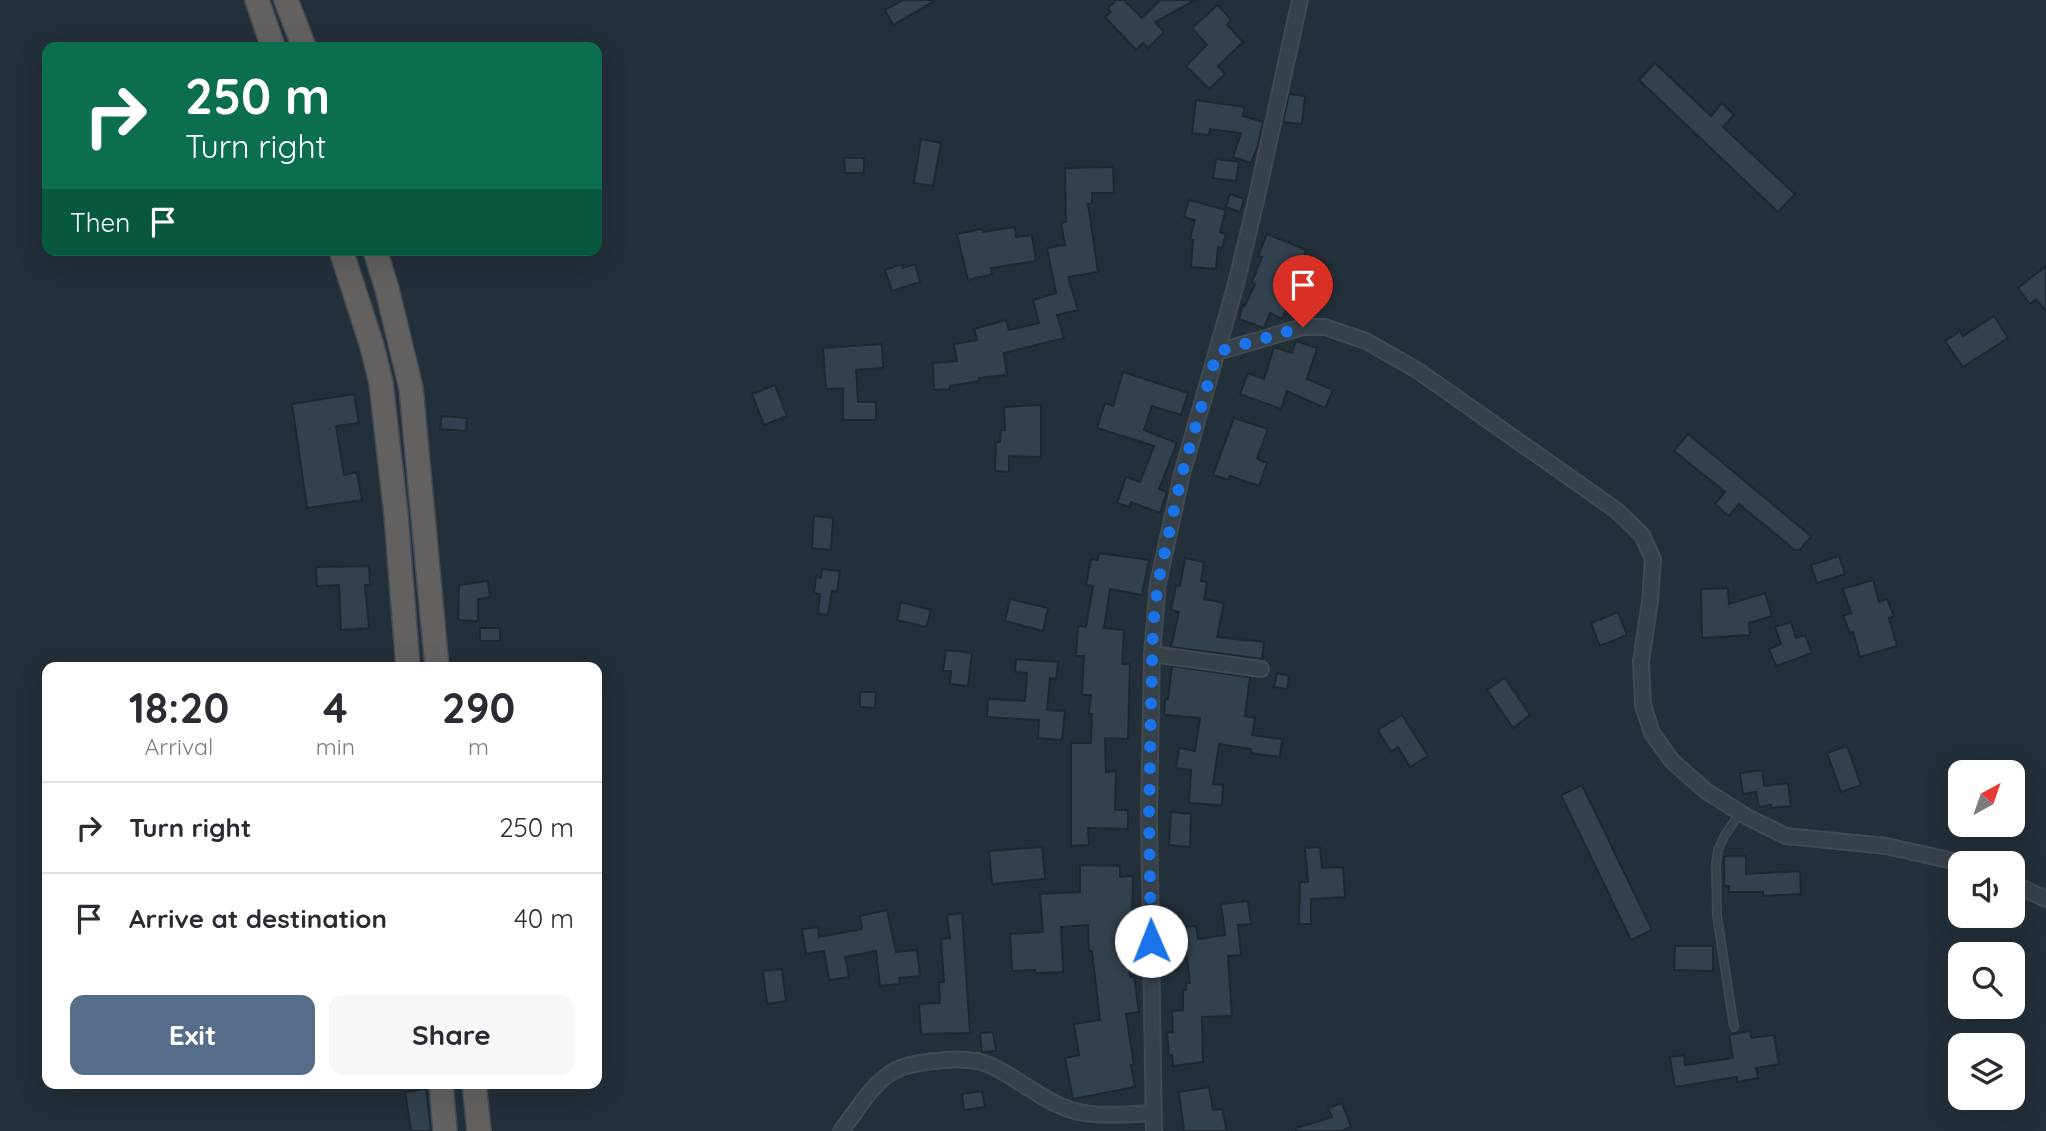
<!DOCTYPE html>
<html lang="en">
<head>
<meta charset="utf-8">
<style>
	body { margin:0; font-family:Quicksand,sans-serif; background:#f7f7f7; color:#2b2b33; height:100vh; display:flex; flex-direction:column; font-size:26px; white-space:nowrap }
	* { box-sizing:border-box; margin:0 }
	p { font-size:23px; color:#7c7c81 }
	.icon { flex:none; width:38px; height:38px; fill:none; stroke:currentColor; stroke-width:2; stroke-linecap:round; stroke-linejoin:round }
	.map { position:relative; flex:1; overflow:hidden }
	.drawer { position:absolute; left:42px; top:662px; width:560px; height:427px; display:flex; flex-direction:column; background:#fff; border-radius:14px; box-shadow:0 7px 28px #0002 }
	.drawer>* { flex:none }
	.top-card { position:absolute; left:42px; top:42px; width:560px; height:214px; border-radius:14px; box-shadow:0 7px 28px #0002; background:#0b6e4f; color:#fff; overflow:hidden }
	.needle { width:46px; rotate:40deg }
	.buttons { position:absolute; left:1948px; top:760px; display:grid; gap:14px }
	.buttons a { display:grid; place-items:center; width:77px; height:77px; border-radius:14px; background:#fff; box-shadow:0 7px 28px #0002; font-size:35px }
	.pin { position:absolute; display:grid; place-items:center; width:60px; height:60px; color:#fff; margin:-72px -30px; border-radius:50% 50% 50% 0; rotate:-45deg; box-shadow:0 0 7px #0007 }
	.pin .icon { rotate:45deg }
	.me { position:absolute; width:77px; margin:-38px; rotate:359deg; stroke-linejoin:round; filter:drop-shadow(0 0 5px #0008) }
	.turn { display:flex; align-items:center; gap:24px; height:147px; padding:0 28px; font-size:32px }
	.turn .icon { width:91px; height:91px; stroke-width:2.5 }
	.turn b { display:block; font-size:49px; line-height:60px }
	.then { display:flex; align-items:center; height:66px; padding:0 28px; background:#0003; gap:14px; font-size:26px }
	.eta { display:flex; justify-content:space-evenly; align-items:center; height:119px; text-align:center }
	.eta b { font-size:42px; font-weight:700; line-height:49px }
	.primary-button { display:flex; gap:14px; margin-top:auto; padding:14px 28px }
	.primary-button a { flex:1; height:80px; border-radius:14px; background:#566d89; color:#fff; font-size:28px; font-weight:700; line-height:80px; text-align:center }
	.primary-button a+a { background:#f7f7f7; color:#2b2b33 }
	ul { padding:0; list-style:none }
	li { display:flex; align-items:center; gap:21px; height:91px; padding:0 28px; border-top:2px solid #e1e1e2 }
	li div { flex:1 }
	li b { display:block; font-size:26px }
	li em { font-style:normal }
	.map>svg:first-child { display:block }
	.building { fill:#32414d; stroke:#1e2831; stroke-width:2 }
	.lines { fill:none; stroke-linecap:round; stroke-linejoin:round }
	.service-casing { stroke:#404a53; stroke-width:10 }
	.minor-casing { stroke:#404a53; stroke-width:18 }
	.trunk-casing { stroke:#424c55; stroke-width:26 }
	.service { stroke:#37414a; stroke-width:7 }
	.minor { stroke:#37414a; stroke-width:14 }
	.trunk { stroke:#62615f; stroke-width:23 }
	.route { stroke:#1a73e8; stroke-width:12; stroke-dasharray:0 21.6 }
</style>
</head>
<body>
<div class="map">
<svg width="2046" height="1131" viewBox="0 0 2046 1131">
	<rect width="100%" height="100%" fill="#232f39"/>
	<!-- building -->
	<g class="building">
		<polygon points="903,0 936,0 893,25 885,10"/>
		<polygon points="1116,0 1124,0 1142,18 1160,0 1195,0 1155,22 1164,32 1148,48 1143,43 1136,50 1105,17 1111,12 1108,8"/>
		<polygon points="1218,5 1231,20 1227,25 1243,42 1218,66 1225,74 1209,89 1186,66 1207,45 1192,28"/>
		<polygon points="1655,63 1711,116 1722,103 1734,115 1723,127 1795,194 1778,212 1639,80"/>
		<polygon points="1289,94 1305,96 1302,124 1283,122"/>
		<polygon points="1196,100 1244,107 1243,116 1263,122 1258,145 1251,163 1233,157 1241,133 1210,129 1209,135 1192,133"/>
		<polygon points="921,139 941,143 933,186 914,183"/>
		<polygon points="844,158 864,158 864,173 845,173"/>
		<polygon points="1216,159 1239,162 1236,181 1213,178"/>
		<polygon points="1113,167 1114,193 1092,193 1092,203 1088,204 1098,272 1068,277 1078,310 1057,315 1064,338 1004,353 1007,375 979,378 979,381 950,386 950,389 934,390 933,363 957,361 954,344 977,340 974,329 1006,320 1009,330 1039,323 1033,300 1056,293 1047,248 1065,245 1061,223 1066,222 1065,168"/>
		<polygon points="1230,194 1244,199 1240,212 1226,207"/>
		<polygon points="1189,200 1226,210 1220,232 1226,234 1222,248 1218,247 1216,269 1191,267 1193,240 1190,239 1195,220 1184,217"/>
		<polygon points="1015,227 1016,237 1032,235 1036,261 991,268 992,274 968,280 957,234 982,229 983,232"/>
		<polygon points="1267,234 1306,250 1287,300 1290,301 1282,319 1270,313 1264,328 1239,319 1243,305 1245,306 1255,284 1252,282 1262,257 1258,256"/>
		<polygon points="902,264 903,268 915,264 920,282 892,291 885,270"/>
		<polygon points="2046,266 2046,311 2036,299 2030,304 2018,288"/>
		<polygon points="1994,316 2008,338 1963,367 1945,341 1960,331 1963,336"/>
		<polygon points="1296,341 1317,348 1307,379 1333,390 1325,408 1287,391 1281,409 1240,394 1248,373 1264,379 1274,347 1292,353"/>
		<polygon points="882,344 883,368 856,370 858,402 876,402 876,420 843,420 843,388 826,389 823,348"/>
		<polygon points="1123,372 1188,393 1181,415 1152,406 1144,430 1177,443 1159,489 1167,492 1160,513 1131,502 1129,507 1117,503 1126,477 1140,482 1154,446 1097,428 1105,403 1113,406"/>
		<polygon points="775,385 787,416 764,425 752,394"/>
		<polygon points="354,394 359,423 336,426 344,475 357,472 362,500 307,508 292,404"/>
		<polygon points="1041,405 1041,457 1009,456 1009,472 995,471 996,442 1000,442 1001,430 1005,430 1004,407"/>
		<polygon points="442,416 467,418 466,431 440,429"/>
		<polygon points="1234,418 1268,429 1257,459 1267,463 1259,486 1230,476 1229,480 1213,475"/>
		<polygon points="1688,434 1811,536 1800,550 1795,550 1739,504 1729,516 1715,504 1725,492 1674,451"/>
		<polygon points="814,516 833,518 831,550 812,548"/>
		<polygon points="1099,553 1149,560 1142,595 1110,589 1104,628 1124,630 1122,664 1130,664 1128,739 1105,738 1106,772 1116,771 1115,810 1128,810 1128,829 1088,828 1089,845 1071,846 1071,743 1091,743 1092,714 1089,714 1091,695 1082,695 1084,656 1076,656 1078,626 1086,627 1093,586 1086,585 1091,559 1098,560"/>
		<polygon points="1839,556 1845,574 1817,583 1811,565"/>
		<polygon points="1185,558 1204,562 1201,581 1207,582 1204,599 1224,603 1217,637 1264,642 1262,659 1171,647 1179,612 1171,610 1176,585 1180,586"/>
		<polygon points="369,566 370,585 365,585 369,628 341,630 339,585 317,586 316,567"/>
		<polygon points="822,569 840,571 837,592 832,591 828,615 818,614 820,594 814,593 816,577 821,578"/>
		<polygon points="1873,580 1879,602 1887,599 1894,616 1889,618 1897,646 1860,657 1853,632 1850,633 1843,616 1851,613 1843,589"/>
		<polygon points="488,581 490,597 478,599 478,621 458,620 459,585"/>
		<polygon points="1728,588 1729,604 1765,593 1772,616 1749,623 1750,635 1702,638 1701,589"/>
		<polygon points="1010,599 1048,608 1043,631 1005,621"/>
		<polygon points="901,602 931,610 926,627 897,620"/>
		<polygon points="1618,612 1627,635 1600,646 1591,623"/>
		<polygon points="1791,622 1796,638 1805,635 1812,653 1776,666 1769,649 1781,644 1775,627"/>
		<rect x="480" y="628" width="20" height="13"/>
		<polygon points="946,650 972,653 968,686 950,684 951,671 943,671"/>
		<polygon points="1016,659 1058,662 1056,679 1050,678 1047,710 1065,711 1062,740 1038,738 1039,720 987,717 988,699 1025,701 1027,673 1015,672"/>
		<polygon points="1172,666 1250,677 1245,716 1255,718 1252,735 1282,739 1280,757 1251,753 1251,749 1219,744 1213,784 1223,785 1222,805 1189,803 1191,770 1176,768 1179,748 1195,751 1200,718 1164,715 1165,699 1168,699"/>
		<polygon points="1277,673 1289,676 1287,689 1274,687"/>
		<polygon points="1505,678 1530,715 1513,728 1487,690"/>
		<polygon points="860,692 876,692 875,708 860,707"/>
		<polygon points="1402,715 1428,756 1410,767 1398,747 1391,752 1378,730"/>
		<polygon points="1847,746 1861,785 1841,792 1827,753"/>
		<polygon points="1762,770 1764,786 1788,783 1791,806 1771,808 1771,805 1759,807 1756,792 1743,794 1740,773"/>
		<polygon points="1582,785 1652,930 1631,940 1561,795"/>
		<polygon points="1171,812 1191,814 1190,847 1169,845"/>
		<polygon points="1042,847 1045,879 992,884 989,851"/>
		<polygon points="1320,847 1322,868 1343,867 1345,897 1311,899 1311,924 1299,924 1300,882 1308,882 1305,848"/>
		<polygon points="1724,856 1746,856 1746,874 1800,871 1801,894 1763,896 1763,892 1729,892 1729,886 1724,886"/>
		<polygon points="1080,865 1120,866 1120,877 1133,876 1132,922 1127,922 1130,977 1134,976 1139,1012 1126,1014 1134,1065 1131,1065 1135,1087 1073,1099 1065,1058 1079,1055 1074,1024 1100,1020 1092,951 1089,951 1088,925 1061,927 1063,972 1035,973 1035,970 1012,971 1010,934 1043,932 1040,894 1080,892"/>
		<polygon points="1248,901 1251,924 1238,925 1241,955 1228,956 1232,1016 1202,1017 1203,1062 1173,1066 1172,1055 1169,1055 1167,1032 1173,1032 1172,1011 1183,1010 1183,990 1186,990 1186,983 1190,983 1183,927 1196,926 1198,939 1225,935 1221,904"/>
		<polygon points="887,910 896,952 917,950 920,976 899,978 900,984 880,986 876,951 845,957 849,977 829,980 824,951 806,954 802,929 818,927 819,937 862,929 860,916"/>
		<polygon points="962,913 970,1033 921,1034 919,1004 940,1003 939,982 944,982 941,939 950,938 947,915"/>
		<polygon points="1675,946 1713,946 1713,971 1674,970"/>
		<polygon points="782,969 786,1001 767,1004 763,971"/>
		<polygon points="1750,1031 1751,1038 1774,1035 1779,1064 1756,1068 1758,1078 1737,1082 1737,1077 1675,1087 1670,1057 1684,1055 1685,1065 1733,1058 1729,1035"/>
		<polygon points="993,1032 996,1051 982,1052 980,1033"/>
		<polygon points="1209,1087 1213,1110 1222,1109 1227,1131 1184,1131 1179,1092"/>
		<polygon points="426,1089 431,1131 411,1131 405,1092"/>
		<polygon points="982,1091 985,1107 964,1110 962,1094"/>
		<polygon points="1342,1103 1351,1127 1341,1131 1296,1131 1296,1128 1332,1117 1328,1108"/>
	</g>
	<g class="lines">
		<!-- service casing -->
		<g class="service-casing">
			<polyline id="service" points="1734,1027 1717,916 1716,863 1718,850 1725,835 1740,813"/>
		</g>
		<!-- minor casing -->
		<g class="minor-casing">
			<g id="minor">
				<polyline points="1217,352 1303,327 1325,327 1366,341 1417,370 1616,510 1642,535 1653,559 1650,601 1641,661 1643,705 1652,733 1672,761 1706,791 1749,818 1786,836 1886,846 1962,863"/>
				<polyline points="1152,654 1261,669"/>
				<polyline points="2012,883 2046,899"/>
				<path d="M841,1131C857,1111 871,1084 894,1071C909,1062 950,1058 968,1060C979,1060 993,1066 1003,1072C1027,1085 1051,1106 1079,1112C1103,1117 1129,1114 1154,1113"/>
				<polyline points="1154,1131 1149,815 1152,654 1158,583 1182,474 1236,284 1255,205 1300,0"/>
			</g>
		</g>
		<!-- trunk casing -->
		<g class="trunk-casing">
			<g id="trunk">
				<polyline points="257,0 273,47"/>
				<polyline points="286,0 304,47"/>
				<polyline points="341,250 372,346 381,383 396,515 408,667"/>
				<polyline points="375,250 387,289 411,388 437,667"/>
				<polyline points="441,1083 445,1131"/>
				<polyline points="474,1083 479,1131"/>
			</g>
		</g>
		<!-- service -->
		<use href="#service" class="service"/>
		<!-- minor -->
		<use href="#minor" class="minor"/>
		<!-- trunk -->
		<use href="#trunk" class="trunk"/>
	</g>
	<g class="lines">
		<!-- route -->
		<polyline class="route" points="1151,941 1149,815 1151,708 1153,626 1158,583 1182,474 1217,352 1303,327"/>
	</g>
</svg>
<div class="buttons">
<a><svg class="needle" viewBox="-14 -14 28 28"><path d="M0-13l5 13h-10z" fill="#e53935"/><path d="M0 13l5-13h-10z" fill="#7c7c81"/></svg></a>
<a><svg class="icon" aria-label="sound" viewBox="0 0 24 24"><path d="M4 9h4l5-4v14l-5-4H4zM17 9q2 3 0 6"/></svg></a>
<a><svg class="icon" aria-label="search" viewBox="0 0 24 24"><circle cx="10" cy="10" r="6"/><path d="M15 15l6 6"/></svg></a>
<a><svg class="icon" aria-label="layers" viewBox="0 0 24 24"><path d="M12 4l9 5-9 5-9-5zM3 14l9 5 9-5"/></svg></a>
</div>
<div class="pin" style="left:1303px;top:327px;background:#d93025"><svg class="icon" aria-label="arrive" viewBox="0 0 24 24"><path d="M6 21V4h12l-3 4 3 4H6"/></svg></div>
<svg class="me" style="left:1151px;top:941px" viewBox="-20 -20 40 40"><circle r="19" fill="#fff"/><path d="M0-13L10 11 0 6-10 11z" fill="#1a73e8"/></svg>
<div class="top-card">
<div class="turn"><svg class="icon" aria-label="right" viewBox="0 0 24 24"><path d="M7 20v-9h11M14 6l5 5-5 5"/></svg><div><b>250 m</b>Turn right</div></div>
<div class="then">Then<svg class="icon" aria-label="arrive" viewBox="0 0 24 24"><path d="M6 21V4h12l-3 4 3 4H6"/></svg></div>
</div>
<section class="drawer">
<div class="eta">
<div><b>18:20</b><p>Arrival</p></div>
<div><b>4</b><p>min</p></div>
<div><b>290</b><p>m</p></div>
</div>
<ul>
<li><svg class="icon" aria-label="right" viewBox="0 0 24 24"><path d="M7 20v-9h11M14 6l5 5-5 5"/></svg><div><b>Turn right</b></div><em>250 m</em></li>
<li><svg class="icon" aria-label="arrive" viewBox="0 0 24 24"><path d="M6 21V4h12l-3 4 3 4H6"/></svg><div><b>Arrive at destination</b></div><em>40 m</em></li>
</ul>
<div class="primary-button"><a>Exit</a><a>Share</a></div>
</section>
</div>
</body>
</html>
